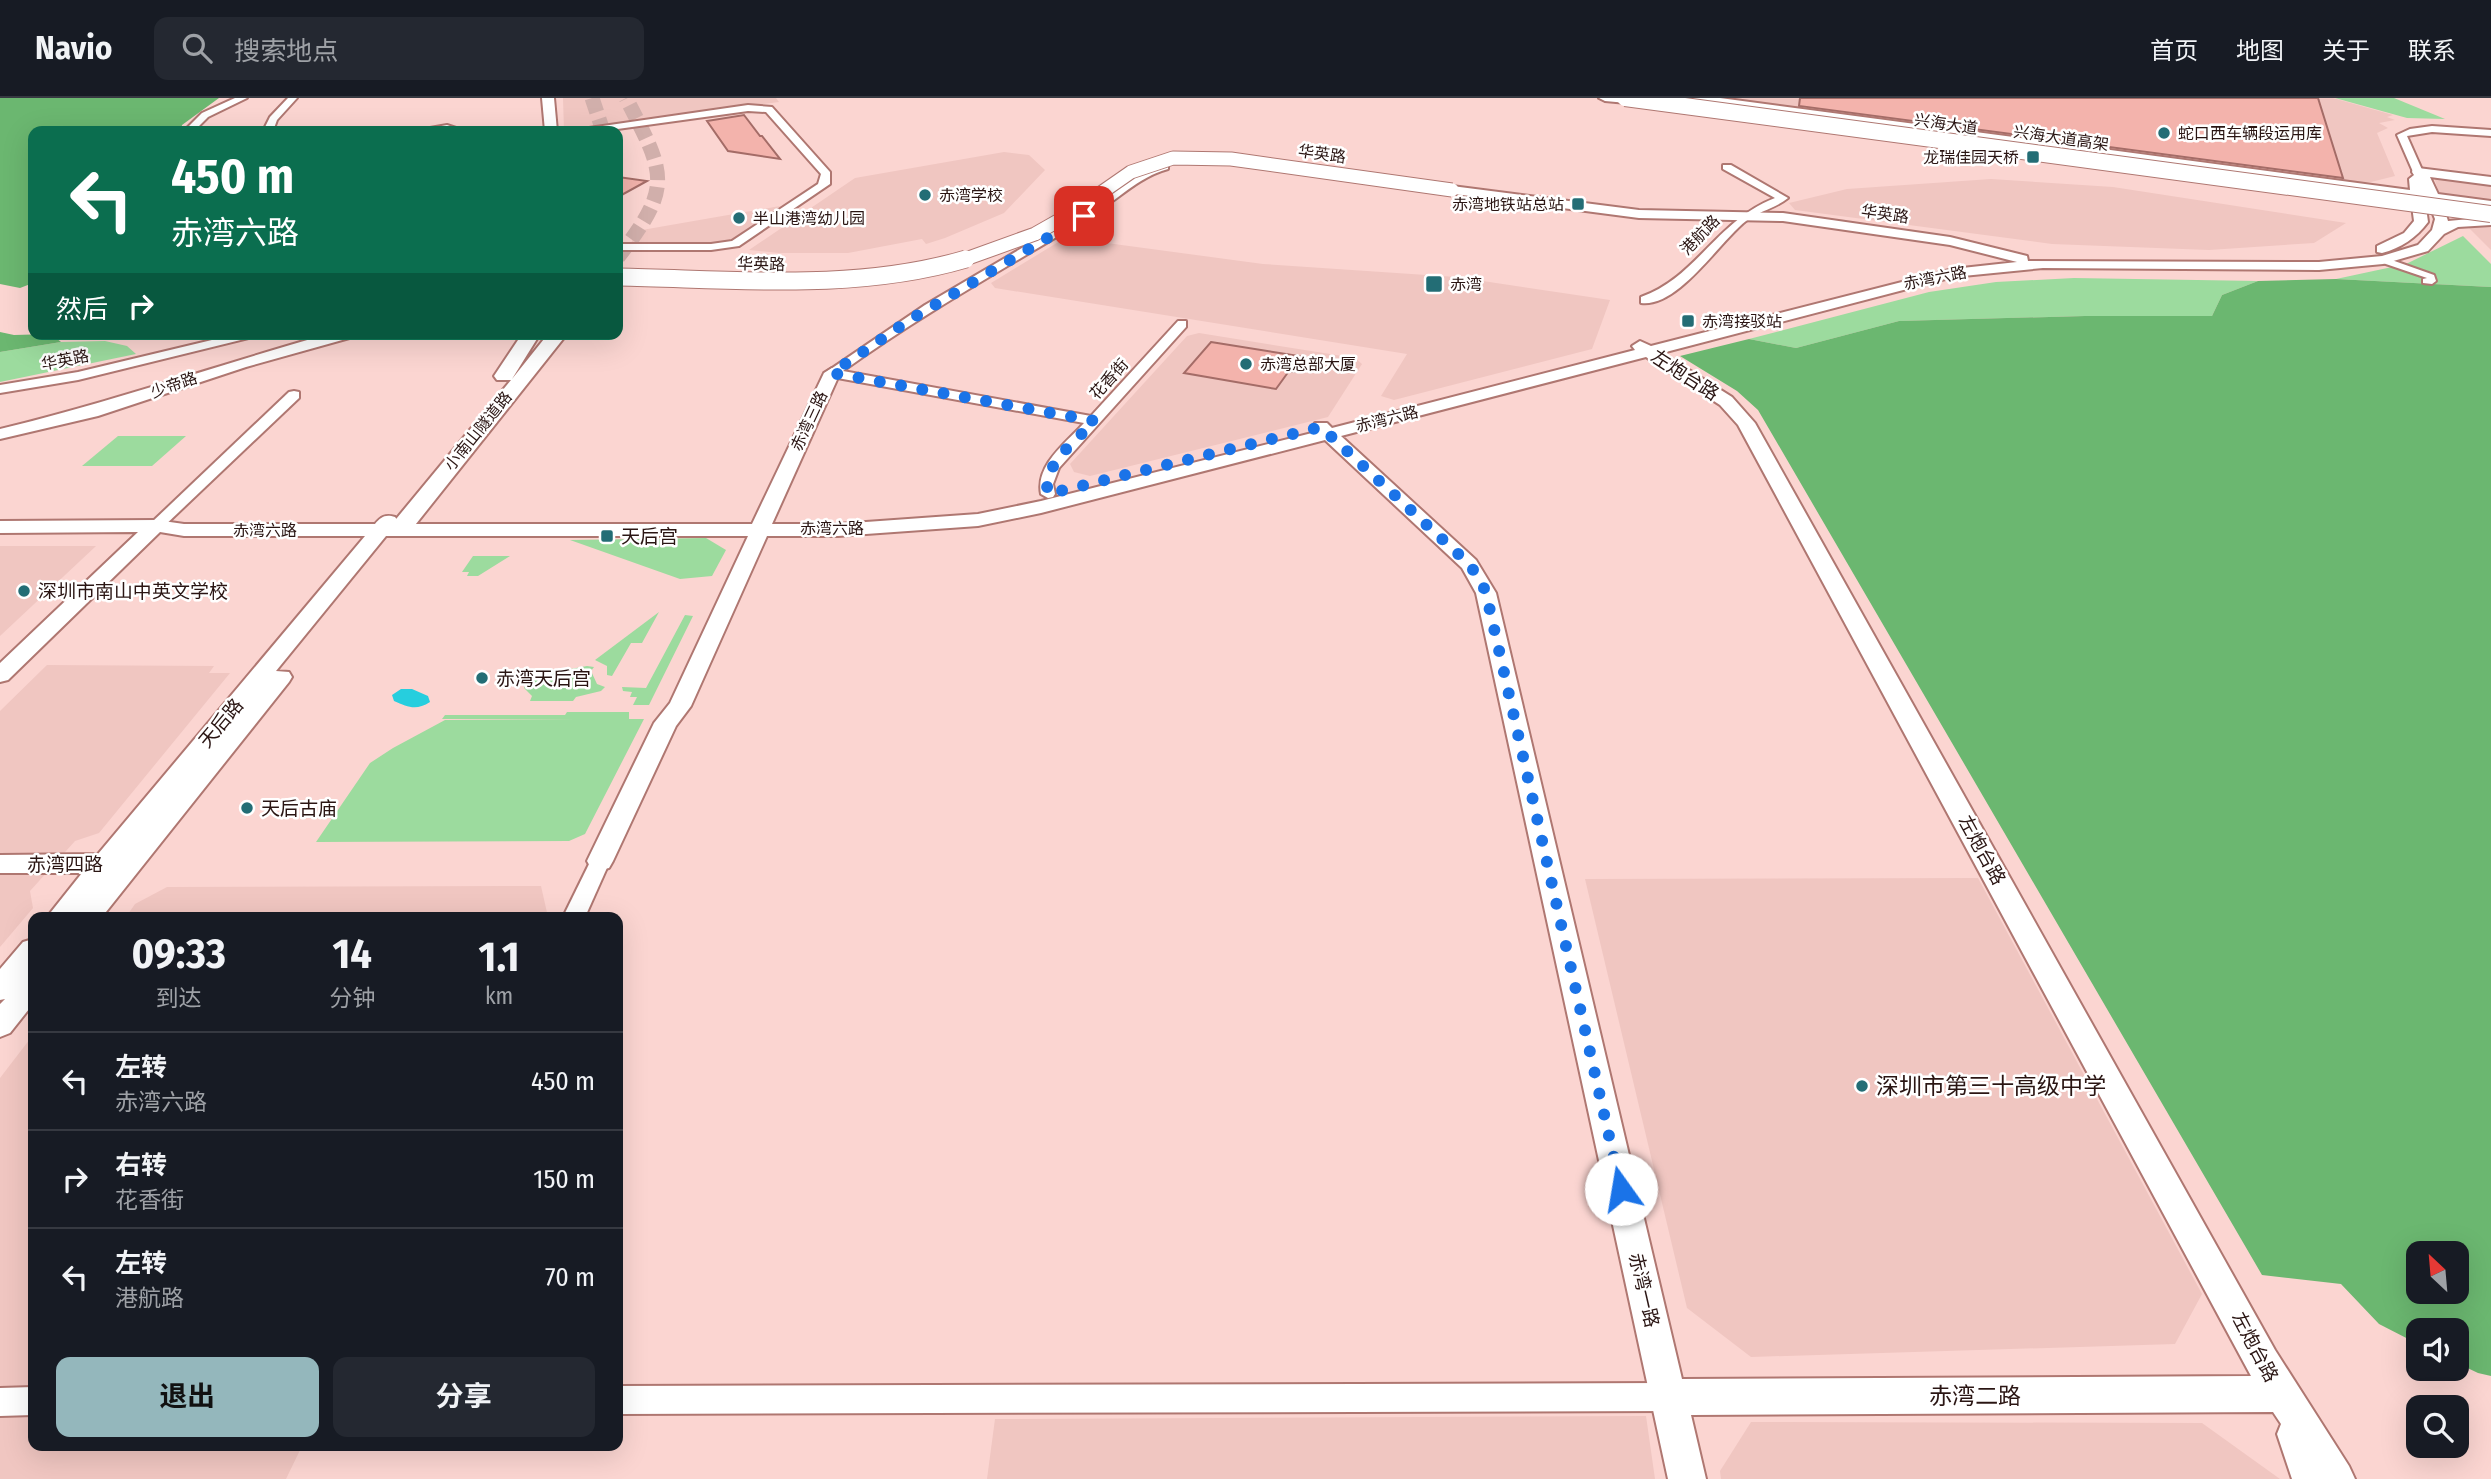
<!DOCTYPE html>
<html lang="zh">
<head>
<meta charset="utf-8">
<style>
	body { margin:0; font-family:"Fira Sans Condensed","Noto Sans SC",sans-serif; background:#242831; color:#f1f3f6; height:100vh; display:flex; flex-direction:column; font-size:26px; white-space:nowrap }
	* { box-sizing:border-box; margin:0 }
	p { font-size:23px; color:#9ea1a6 }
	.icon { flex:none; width:38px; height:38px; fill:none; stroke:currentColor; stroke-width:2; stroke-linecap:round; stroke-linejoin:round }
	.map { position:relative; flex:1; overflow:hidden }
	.details { position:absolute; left:28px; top:814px; width:595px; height:539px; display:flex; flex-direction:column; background:#171b24; border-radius:14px; box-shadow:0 7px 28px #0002 }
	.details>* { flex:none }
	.guide { position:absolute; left:28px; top:28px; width:595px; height:214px; border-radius:14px; box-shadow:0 7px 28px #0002; background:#0b6e4f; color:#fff; overflow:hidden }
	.needle { width:46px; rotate:334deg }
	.controls { position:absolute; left:2406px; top:1143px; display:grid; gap:14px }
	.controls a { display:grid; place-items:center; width:63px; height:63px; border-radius:14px; background:#171b24; box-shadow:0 7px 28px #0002; font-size:35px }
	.pin { position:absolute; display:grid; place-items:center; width:60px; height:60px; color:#fff; margin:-30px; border-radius:14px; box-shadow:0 4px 10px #0006 }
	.me { position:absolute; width:77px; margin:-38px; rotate:347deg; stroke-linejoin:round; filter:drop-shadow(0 0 5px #0008) }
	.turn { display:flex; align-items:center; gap:24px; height:147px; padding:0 28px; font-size:32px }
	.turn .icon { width:91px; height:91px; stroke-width:2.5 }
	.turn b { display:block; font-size:49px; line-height:60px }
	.then { display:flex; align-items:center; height:66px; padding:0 28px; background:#0003; gap:14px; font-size:26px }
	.eta { display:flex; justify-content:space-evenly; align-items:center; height:119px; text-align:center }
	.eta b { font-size:42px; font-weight:700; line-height:49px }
	.action { display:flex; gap:14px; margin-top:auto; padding:14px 28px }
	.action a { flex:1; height:80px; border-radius:14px; background:#94b7bc; color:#111; font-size:28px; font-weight:700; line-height:80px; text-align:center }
	.action a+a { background:#242831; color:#f1f3f6 }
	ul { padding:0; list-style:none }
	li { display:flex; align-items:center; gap:21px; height:98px; padding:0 28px; border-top:2px solid #363941 }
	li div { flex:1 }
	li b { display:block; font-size:26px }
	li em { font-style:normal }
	header { display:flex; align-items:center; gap:42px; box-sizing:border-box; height:98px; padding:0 35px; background:#171b24; border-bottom:2px solid #363941 }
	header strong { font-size:33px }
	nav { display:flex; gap:38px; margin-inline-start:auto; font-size:24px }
	.search { width:490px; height:63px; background:#242831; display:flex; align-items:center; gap:18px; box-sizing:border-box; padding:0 24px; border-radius:14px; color:#9ea1a6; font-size:26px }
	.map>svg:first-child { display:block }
	.built { fill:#f0c6c1 }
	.green { fill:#9cdb9e }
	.forest { fill:#6bb770; fill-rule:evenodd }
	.water { fill:#26cede }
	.building { fill:#f3b3ac; stroke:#a46c67; stroke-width:2 }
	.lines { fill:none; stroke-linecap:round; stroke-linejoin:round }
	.secondary-tunnel { stroke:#d1afab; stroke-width:15; stroke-dasharray:15 7; stroke-linecap:butt }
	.pedestrian-casing { stroke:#af7771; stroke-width:4 }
	.minor-casing { stroke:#af7771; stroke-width:4 }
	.tertiary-casing { stroke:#af7771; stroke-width:4 }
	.secondary-casing { stroke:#af7771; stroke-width:4 }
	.pedestrian { fill:#fff; fill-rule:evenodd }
	.minor { fill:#fff; fill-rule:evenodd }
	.tertiary { fill:#fff; fill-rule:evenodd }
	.secondary { fill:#fff; fill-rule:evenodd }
	.tertiary-bridge-far1-casing { stroke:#af7771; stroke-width:15; stroke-linecap:butt }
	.tertiary-bridge-casing { stroke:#af7771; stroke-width:19; stroke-linecap:butt }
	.primary-bridge-casing { stroke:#af7771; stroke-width:18; stroke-linecap:butt }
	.tertiary-bridge-far1 { stroke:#fff; stroke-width:13 }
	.tertiary-bridge { stroke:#fff; stroke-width:17 }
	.primary-bridge { stroke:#fff; stroke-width:16 }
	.route { stroke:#1a73e8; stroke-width:12; stroke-dasharray:0 21.6 }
	.poi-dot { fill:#236d75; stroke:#fff; stroke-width:2.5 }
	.labels { text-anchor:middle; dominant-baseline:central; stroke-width:5; stroke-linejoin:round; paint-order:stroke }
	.far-street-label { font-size:16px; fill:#2a1513; stroke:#fff }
	.far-poi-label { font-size:16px; fill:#2a1513; stroke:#fff; text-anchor:start }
	.street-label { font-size:19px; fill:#2a1513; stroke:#fff }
	.poi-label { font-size:19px; fill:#2a1513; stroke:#fff; text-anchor:start }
	.near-poi-label { font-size:23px; fill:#2a1513; stroke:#fff; text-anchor:start }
	.near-street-label { font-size:23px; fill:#2a1513; stroke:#fff }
</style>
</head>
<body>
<header>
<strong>Navio</strong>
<div class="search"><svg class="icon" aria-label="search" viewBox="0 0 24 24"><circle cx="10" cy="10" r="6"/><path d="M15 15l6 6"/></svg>搜索地点</div>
<nav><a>首页</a><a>地图</a><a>关于</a><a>联系</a></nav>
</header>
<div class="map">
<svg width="2491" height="1381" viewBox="0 0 2491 1381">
	<rect width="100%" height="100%" fill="#fbd5d1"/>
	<!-- built -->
	<g class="built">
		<polygon points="563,0 776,0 779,4 564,33"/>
		<polygon points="1724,0 2333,0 2393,17 2387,19 2395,22 2379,25 2388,30 2377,35 2395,78 2371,84 2356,84"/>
		<polygon points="1004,54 1029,57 1045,72 1004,115 945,140 926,146 922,141 848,155 779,155 749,152 855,80"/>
		<polygon points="2434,79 2491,86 2491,152 2460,121 2439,95"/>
		<polygon points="1991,81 2113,89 2346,125 2314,145 2209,152 2052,146 1795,112 1789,105 1847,91"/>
		<polygon points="780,108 737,139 724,144 631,146 634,137 642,132"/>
		<polygon points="1077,141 1263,166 1456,179 1610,202 1592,251 1394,302 1381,298 1407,256 995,190 991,185 1060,143"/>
		<polygon points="1199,235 1355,260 1362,266 1328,319 1090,378 1074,374 1070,366 1187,238"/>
		<polygon points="0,448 96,448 0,538"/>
		<polygon points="47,567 214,568 209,575 230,575 99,735 75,743 30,793 33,810 0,849 0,613"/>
		<polygon points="1978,780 2202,1196 2175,1246 1751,1259 1687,1210 1585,781"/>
		<polygon points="541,788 548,819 126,819 135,806 167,789"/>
		<polygon points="33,937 33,1348 302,1348 286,1381 0,1381 0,980"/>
		<polygon points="1646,1318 1655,1381 987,1381 995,1321"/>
		<polygon points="1751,1324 2202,1325 2280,1381 1721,1381 1720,1373"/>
	</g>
	<!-- green -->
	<g class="green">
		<polygon points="2335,0 2394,0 2445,21 2407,20"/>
		<polygon points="2463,138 2491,166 2491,189 2336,181 2406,166"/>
		<polygon points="2074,180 2258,183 2222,197 2212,218 2085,218 1899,223 1796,250 1749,241 1929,194 1996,184"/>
		<polygon points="105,243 127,248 136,256 0,284 0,254 61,244"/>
		<polygon points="118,338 186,338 152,368 82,368"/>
		<polygon points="706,440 726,452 712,478 680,481 570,442"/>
		<polygon points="473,458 510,458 478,478 467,478 469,474 462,474"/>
		<polygon points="659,514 642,545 631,545 612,578 607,577 607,568 595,562"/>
		<polygon points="685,517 693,518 649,607 633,607 637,599 630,599 632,594 623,593 622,589 646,590"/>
		<polygon points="587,568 594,569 591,573 597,586 605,589 601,593 576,599 573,603 530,603 532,598 524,590 527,582 533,578"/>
		<polygon points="567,614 629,614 629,621 644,621 585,736 569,743 316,744 370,665 393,650 445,622 577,621 442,621 445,617 565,617"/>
	</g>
	<!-- forest -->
	<g class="forest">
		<polygon points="0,0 219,0 182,27 181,33 33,33 33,185 20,190 0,186"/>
		<path d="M2336,181L2491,189V1278L2478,1275L2457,1265V1232H2418V1246L2379,1226L2341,1186L2262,1177L1758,312L1737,293L1680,258L1749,241L1796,250L1899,223L2085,218H2212L2222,197L2258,183ZM2418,1155H2457V1194H2418Z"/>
		<polygon points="0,234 14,237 51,236 61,244 0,254"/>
	</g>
	<!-- water -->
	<path class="water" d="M401,591H412L428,598L430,604C416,613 408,609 394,603L392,597Z"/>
	<!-- building -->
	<g class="building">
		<polygon points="1800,0 2318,0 2343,80 1799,8"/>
		<polygon points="744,17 760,38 762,38 780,61 728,53 707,23"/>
		<polygon points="618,79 647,83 618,99"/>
		<polygon points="1211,244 1305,259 1295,274 1289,273 1276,291 1184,275"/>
	</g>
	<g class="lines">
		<!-- secondary-tunnel -->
		<g class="secondary-tunnel">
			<polyline points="592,0 603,33"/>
			<path d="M618,159C674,88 665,76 626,0"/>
		</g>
		<!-- pedestrian casing -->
		<g class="pedestrian-casing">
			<polygon id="pedestrian" points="2380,160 2386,160 2434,177 2436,183 2432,186 2423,185 2423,181 2427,180 2380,164"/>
		</g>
		<!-- minor casing -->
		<g class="minor-casing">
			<g id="minor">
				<polygon points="235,0 247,0 208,19 194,33 184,33 202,15"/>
				<polygon points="288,0 297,0 277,22 273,33 263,33 270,19"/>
				<polygon points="748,7 772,9 830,74 830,86 739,148 711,152 618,152 618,146 711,146 732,143 818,86 821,76 766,14 748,13 603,33 580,33 582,31"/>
				<polygon points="447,27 465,33 413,33"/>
				<polygon points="2432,28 2491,32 2491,38 2432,34 2407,38 2423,74 2414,76 2397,37 2410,31"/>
				<path d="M1164,66L1168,67V71C1138,79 1116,103 1090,119C1007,169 922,216 843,273L1091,318L1178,223H1186V229L1059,370L1053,386L1055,396L1053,399L1048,400L1041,396C1035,367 1067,344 1084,325L832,279L825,275L925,207L1092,109L1142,74Z"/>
				<path d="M1723,67H1731L1788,100C1776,110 1759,113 1746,123C1719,144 1678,210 1641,205V199C1697,179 1716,123 1775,100L1723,71Z"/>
				<polygon points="237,236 265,236 78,282 0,295 0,287 78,274"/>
				<polygon points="294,293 299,294 299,300 161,431 151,431 148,428 151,425 289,294"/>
				<polygon points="600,756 607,758 610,763 585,819 563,819 593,758"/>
				<polygon points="1669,1285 1679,1289 1683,1299 1679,1309 1669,1313 618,1316 618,1288"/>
				<polygon points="33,1289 33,1317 0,1318 0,1290"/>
			</g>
		</g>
		<!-- tertiary casing -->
		<g class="tertiary-casing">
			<g id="tertiary">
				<polygon points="542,0 554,0 557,33 545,33"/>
				<polygon points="1599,0 1643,0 1655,4 1649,7 1605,3"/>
				<path d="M1688,0H1720L2410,92L2409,81L2414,77L2412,74L2413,71L2418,70L2491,79V87L2430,79L2438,96L2491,103V111L2442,104L2448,123L2491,119V127L2458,129L2444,136L2428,153L2383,166L2319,172L2043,170L1953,179L1662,255L1732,299L1755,325L2275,1252L2349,1368L2355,1381H2292L2277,1336L2281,1326L2273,1314L1691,1317L1706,1381H1668L1476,495L1462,470L1325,342L1041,415L978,428L838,438H767L691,608L676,628L613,763L609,770L600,772L591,770L587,763L654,625L670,605L748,438H386L276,573L289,574L292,579L289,584L102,819H47L82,775H0V757L98,756L365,438H184L160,434L8,582L0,584V565L138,434L0,435V423L156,422L184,426H375C381,419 385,416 395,419L398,423L396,426H752L824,275L832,270L840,275L772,426H838L978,416L1041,403L1316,334L1312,329L1315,325H1327L1332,330L1635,252L1632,248L1640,243L1651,248L1953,171L2017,164L1950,147L1783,123L1639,120L1447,95V89L1452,88L1639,112L1783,115L1950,139L2027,158L2028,163L2319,164L2382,158L2418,147L2432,132L2435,121L2428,103L2425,102L2428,124C2416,140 2401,150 2382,155L2377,154V148L2404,135L2414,123L2411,100L1694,3ZM1646,259L1720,307L1738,327L2251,1278L1682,1281L1496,495L1476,462L1341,338Z"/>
				<path d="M328,236H355L353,239L246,269L98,318L0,341V331C111,304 219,267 328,236Z"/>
				<polygon points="33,841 33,870 28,877 33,875 33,906 10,935 0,939 0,906 5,901 0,902 0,871 23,844"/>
			</g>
		</g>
		<!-- secondary casing -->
		<g class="secondary-casing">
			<polygon id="secondary" points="522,236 540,236 512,281 548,236 567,236 408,436 392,436 389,431 392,426 511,282 497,282 494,278"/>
		</g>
		<!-- pedestrian -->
		<use href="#pedestrian" class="pedestrian"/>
		<!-- minor -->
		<use href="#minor" class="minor"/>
		<!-- tertiary -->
		<use href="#tertiary" class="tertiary"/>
		<!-- secondary -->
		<use href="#secondary" class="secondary"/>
		<!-- tertiary-bridge-far1 casing -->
		<g class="tertiary-bridge-far1-casing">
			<polyline id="tertiary-bridge-far1" points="960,163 1035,136 1072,115 1131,74 1173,60 1231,61 1452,92"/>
		</g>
		<!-- tertiary-bridge casing -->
		<g class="tertiary-bridge-casing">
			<path id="tertiary-bridge" d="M618,179C733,181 854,194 966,161"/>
		</g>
		<!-- primary-bridge casing -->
		<g class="primary-bridge-casing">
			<polyline id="primary-bridge" points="1625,0 2491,116"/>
		</g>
		<!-- tertiary-bridge-far1 -->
		<use href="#tertiary-bridge-far1" class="tertiary-bridge-far1"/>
		<!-- tertiary-bridge -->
		<use href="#tertiary-bridge" class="tertiary-bridge"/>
		<!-- primary-bridge -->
		<use href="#primary-bridge" class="primary-bridge"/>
	</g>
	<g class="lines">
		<!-- route -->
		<path class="route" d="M1084,118L908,223L832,275L1095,323C1077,342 1041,367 1048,396L1321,329L1469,466L1481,483L1486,495L1621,1091"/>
	</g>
	<!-- markers -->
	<g class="poi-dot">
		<circle cx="2164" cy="35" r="7"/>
		<rect x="2026" y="52" width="14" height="14" rx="3.5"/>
		<circle cx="925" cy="97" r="7"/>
		<rect x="1571" y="99" width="14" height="14" rx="3.5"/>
		<circle cx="739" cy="120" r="7"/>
		<rect x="1425" y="177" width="18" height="18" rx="3.5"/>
		<rect x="1681" y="216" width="14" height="14" rx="3.5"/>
		<circle cx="1246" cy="266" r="7"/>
		<rect x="600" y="431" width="14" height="14" rx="3.5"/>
		<circle cx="24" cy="493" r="7"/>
		<circle cx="482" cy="580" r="7"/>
		<circle cx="247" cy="710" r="7"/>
		<circle cx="1862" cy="988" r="7"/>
	</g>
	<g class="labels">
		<!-- far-street labels -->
		<g class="far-street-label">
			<text transform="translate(1946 26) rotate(8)">兴海大道</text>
			<text transform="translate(2061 40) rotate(8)">兴海大道高架</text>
			<text transform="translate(1322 56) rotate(8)">华英路</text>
			<text transform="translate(1885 116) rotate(8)">华英路</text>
			<text transform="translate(1700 137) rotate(-46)">港航路</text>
			<text transform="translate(761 166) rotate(1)">华英路</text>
			<text transform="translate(1935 180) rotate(-11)">赤湾六路</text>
			<text transform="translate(65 262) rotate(-11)">华英路</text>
			<text transform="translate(1109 281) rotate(-48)">花香街</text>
			<text transform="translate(174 287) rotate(-19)">少帝路</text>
			<text transform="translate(1387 321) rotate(-14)">赤湾六路</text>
			<text transform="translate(809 323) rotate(-65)">赤湾三路</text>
			<text transform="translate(478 333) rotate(-51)">小南山隧道路</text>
			<text x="832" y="430">赤湾六路</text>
			<text x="265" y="432">赤湾六路</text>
		</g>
		<!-- far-poi labels -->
		<g class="far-poi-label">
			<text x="2178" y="35">蛇口西车辆段运用库</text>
			<text x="2019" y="59" text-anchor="end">龙瑞佳园天桥</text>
			<text x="939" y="97">赤湾学校</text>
			<text x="1564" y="106" text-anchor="end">赤湾地铁站总站</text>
			<text x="753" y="120">半山港湾幼儿园</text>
			<text x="1450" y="186">赤湾</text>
			<text x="1702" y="223">赤湾接驳站</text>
			<text x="1260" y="266">赤湾总部大厦</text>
		</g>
		<!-- street labels -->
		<g class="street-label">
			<text transform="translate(1685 277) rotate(33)">左炮台路</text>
			<text transform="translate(221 625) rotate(-50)">天后路</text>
			<text transform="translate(1982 752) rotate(61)">左炮台路</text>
			<text x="65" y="766">赤湾四路</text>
			<text transform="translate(1644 1192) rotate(77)">赤湾一路</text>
			<text transform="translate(2255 1249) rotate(62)">左炮台路</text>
		</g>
		<!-- poi labels -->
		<g class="poi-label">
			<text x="621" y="438">天后宫</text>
			<text x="38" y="493">深圳市南山中英文学校</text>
			<text x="496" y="580">赤湾天后宫</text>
			<text x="261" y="710">天后古庙</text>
		</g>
		<!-- near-poi labels -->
		<g class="near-poi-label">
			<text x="1876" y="988">深圳市第三十高级中学</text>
		</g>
		<!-- near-street labels -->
		<g class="near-street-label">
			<text x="1975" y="1298">赤湾二路</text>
		</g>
	</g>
</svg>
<div class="controls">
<a><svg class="needle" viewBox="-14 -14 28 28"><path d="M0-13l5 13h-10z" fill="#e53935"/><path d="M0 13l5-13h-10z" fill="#9ea1a6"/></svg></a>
<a><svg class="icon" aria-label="sound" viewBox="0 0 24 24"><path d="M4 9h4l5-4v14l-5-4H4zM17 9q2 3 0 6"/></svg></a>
<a><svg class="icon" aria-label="search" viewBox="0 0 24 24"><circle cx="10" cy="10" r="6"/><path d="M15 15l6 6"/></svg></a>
</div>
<div class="pin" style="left:1084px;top:118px;background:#d93025"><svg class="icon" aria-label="arrive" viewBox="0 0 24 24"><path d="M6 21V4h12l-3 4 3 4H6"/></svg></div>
<svg class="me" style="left:1621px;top:1091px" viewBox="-20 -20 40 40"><circle r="19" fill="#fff"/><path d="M0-13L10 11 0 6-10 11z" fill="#1a73e8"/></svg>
<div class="guide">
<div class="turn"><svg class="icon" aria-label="left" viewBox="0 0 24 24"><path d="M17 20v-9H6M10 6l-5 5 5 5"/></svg><div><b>450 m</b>赤湾六路</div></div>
<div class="then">然后<svg class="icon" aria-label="right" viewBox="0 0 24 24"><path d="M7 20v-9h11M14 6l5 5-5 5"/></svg></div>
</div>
<section class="details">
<div class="eta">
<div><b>09:33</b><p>到达</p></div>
<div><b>14</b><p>分钟</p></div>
<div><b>1.1</b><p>km</p></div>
</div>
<ul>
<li><svg class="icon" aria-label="left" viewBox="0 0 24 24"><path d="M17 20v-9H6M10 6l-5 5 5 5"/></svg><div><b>左转</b><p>赤湾六路</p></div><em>450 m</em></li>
<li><svg class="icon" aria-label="right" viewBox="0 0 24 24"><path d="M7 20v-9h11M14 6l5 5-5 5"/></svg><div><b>右转</b><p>花香街</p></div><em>150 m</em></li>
<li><svg class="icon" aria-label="left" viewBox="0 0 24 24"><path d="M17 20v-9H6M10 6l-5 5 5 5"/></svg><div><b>左转</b><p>港航路</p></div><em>70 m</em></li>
</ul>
<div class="action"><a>退出</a><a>分享</a></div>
</section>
</div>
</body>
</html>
